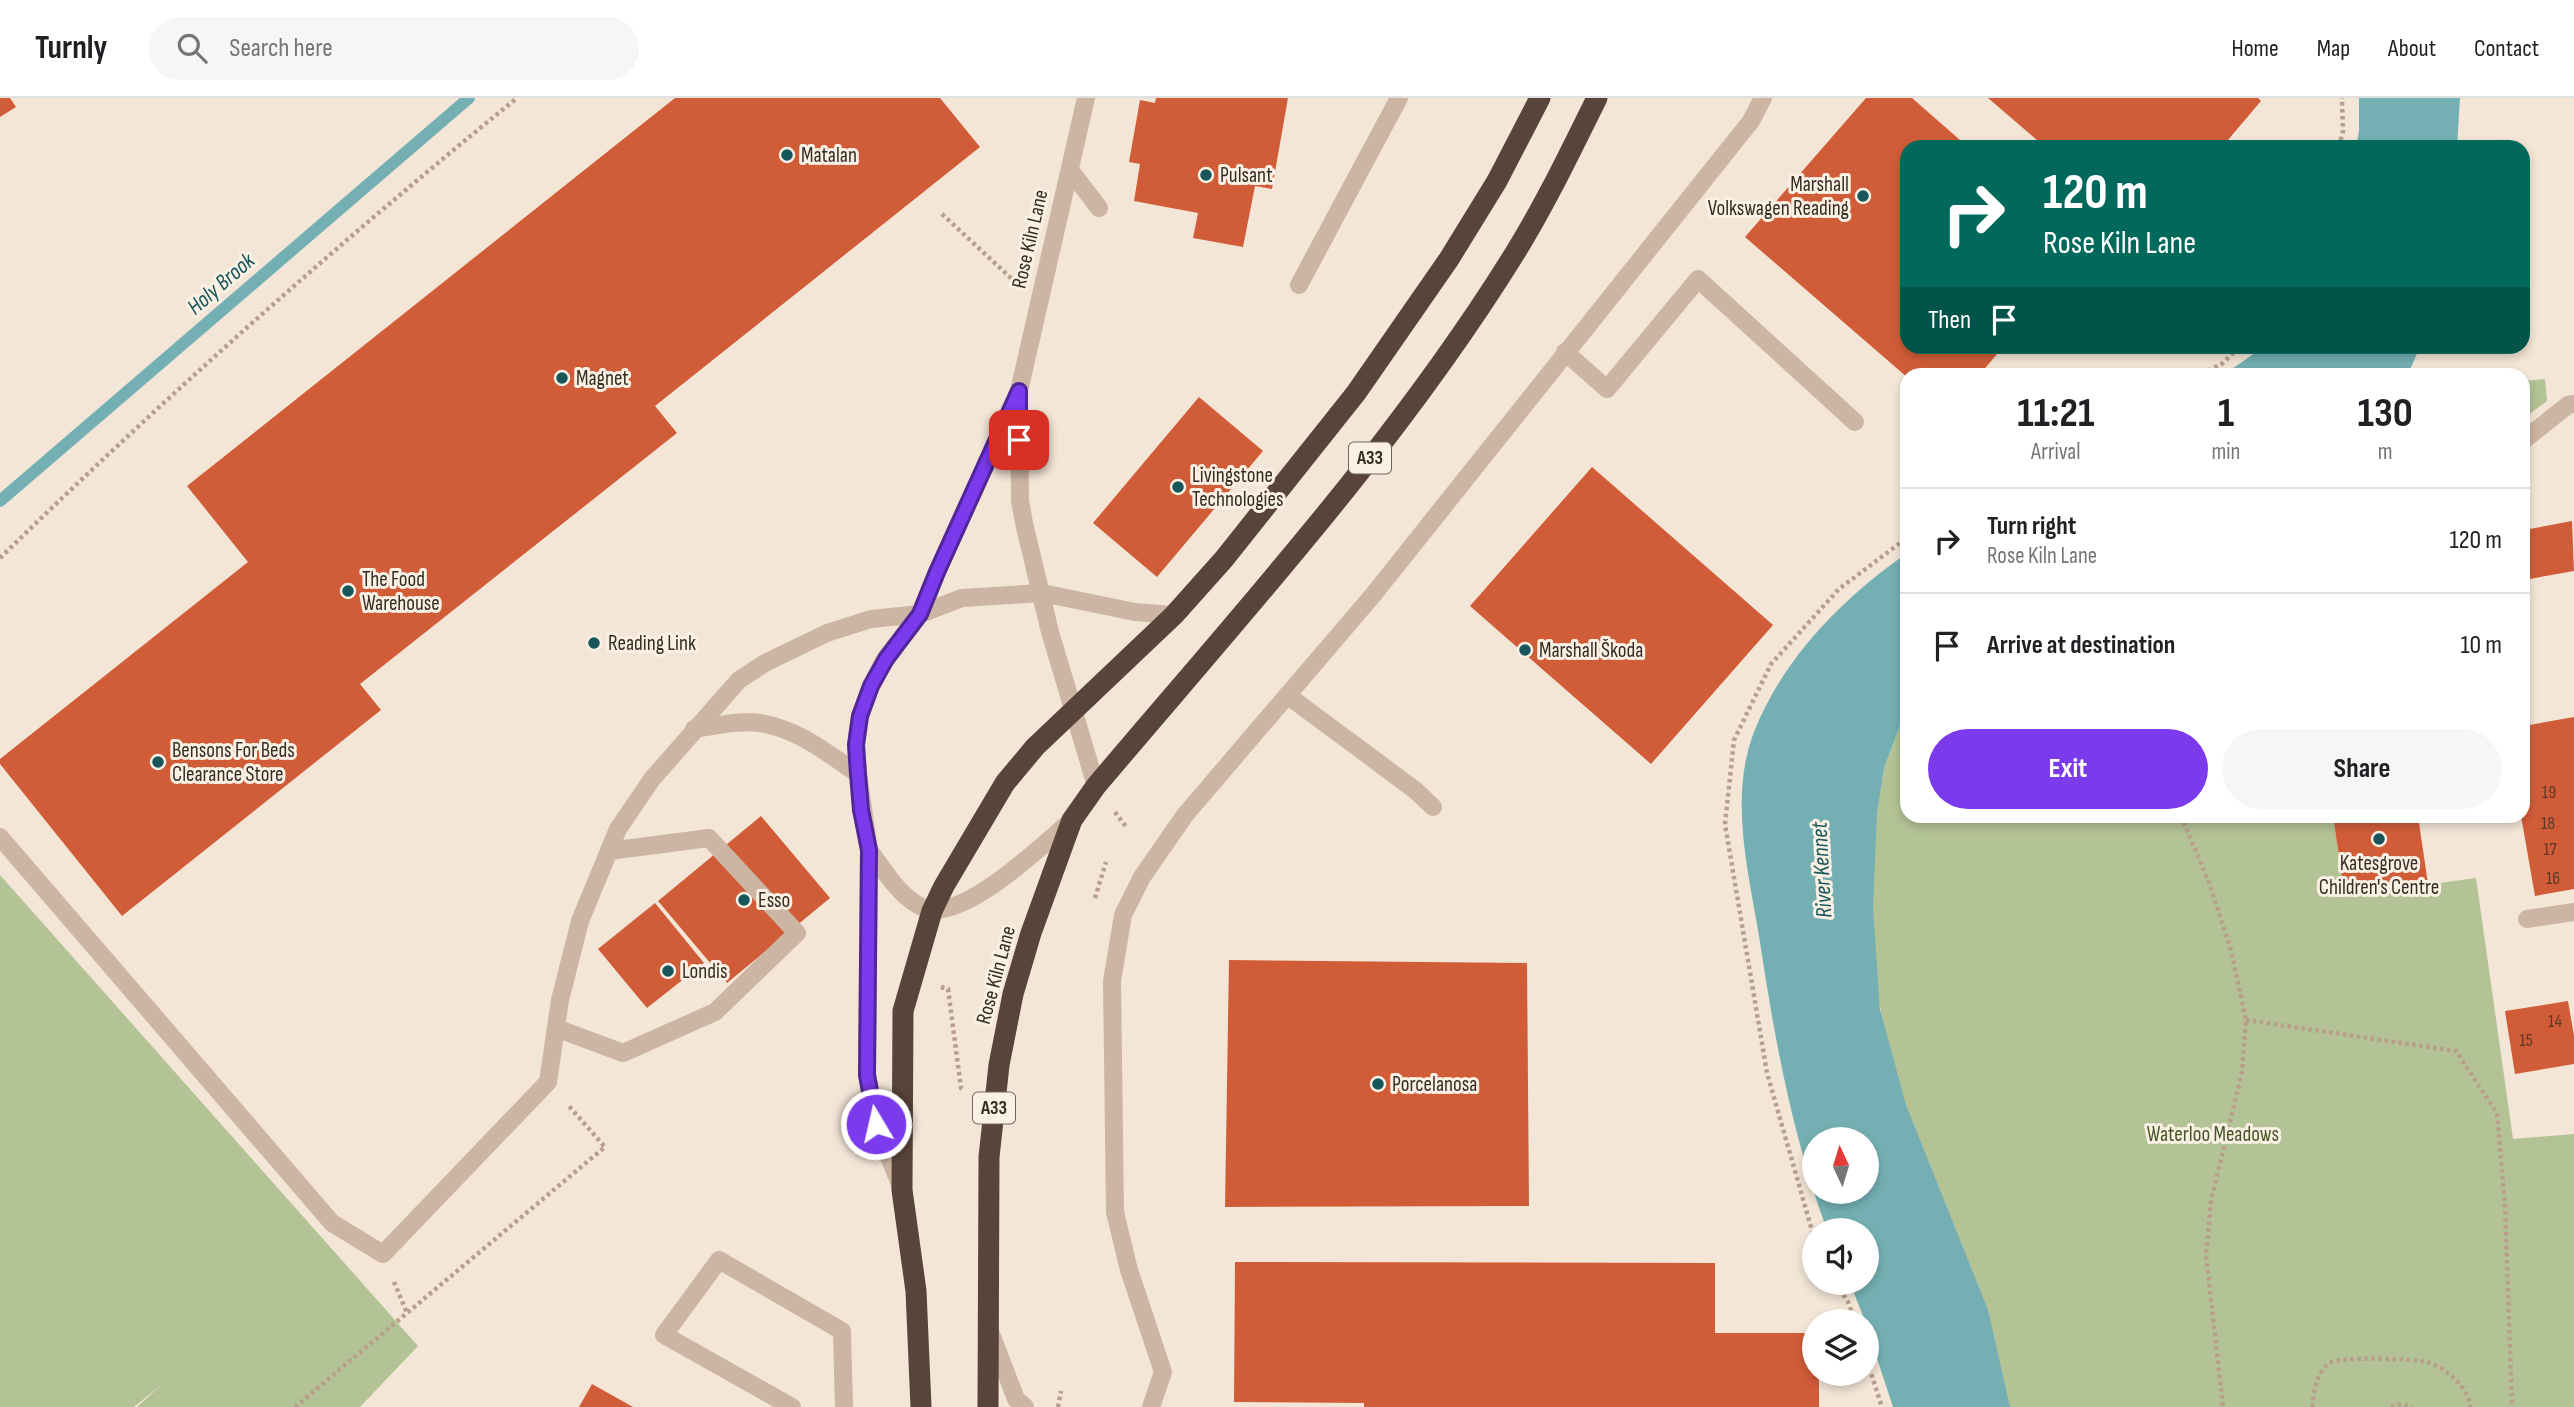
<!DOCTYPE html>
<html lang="en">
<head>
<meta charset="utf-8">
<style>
	body { margin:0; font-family:"Sofia Sans Condensed",sans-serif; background:#f6f6f6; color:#202124; height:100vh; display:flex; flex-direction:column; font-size:26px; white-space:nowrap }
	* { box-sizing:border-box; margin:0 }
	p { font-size:23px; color:#757577 }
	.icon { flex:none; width:38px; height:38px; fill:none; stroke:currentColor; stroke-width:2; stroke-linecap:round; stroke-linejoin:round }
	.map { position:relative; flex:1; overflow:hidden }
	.side { position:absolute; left:1900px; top:270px; width:630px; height:455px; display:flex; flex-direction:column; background:#fff; border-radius:21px; box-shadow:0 4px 10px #0003 }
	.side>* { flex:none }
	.top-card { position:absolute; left:1900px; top:42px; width:630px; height:214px; border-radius:21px; box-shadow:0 4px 10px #0003; background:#00695c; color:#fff; overflow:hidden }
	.needle { width:46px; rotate:356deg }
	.fabs { position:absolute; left:1802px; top:1029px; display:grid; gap:14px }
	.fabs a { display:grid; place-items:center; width:77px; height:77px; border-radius:50%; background:#fff; box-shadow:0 4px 10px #0003; font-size:35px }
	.pin { position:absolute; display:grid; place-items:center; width:60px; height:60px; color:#fff; margin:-30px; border-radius:14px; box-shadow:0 4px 10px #0006 }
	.me { position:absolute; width:77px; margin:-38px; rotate:351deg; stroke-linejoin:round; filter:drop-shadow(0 0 5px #0008) }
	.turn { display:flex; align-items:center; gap:24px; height:147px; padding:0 28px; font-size:32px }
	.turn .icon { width:91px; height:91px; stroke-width:2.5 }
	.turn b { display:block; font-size:49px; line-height:60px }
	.then { display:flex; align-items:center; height:66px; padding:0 28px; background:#0003; gap:14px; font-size:26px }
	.eta { display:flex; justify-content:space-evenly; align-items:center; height:119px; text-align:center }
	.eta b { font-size:42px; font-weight:700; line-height:49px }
	.cta { display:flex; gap:14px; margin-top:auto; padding:14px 28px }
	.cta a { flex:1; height:80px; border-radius:42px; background:#7c3aed; color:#fff; font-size:28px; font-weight:700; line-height:80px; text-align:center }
	.cta a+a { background:#f6f6f6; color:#202124 }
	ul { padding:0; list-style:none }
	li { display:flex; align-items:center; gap:21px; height:105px; padding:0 28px; border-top:2px solid #e0e0e0 }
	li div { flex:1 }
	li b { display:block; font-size:26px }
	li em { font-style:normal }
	header { display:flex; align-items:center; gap:42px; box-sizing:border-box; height:98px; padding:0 35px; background:#fff; border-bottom:2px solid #e0e0e0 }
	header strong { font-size:33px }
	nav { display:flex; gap:38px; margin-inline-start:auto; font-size:24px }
	.search { width:490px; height:63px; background:#f6f6f6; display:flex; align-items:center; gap:18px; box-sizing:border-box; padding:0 24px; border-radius:38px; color:#757577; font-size:26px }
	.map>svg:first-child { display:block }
	.green { fill:#b4c396 }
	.water { fill:#74b0b3; fill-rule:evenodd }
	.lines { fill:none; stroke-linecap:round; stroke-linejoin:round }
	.stream { stroke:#74b0b3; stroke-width:12 }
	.building { fill:#d15d38 }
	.path { stroke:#b89f8c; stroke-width:4.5; stroke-dasharray:3.5 3.5; stroke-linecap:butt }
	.minor { stroke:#ccb5a2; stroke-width:18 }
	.highway { stroke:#58443b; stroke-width:21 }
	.route-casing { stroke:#51269a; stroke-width:18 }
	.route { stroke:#7c3aed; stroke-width:12 }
	.poi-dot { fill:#17565b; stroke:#fbf0e4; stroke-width:2.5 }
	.labels { text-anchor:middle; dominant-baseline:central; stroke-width:6; stroke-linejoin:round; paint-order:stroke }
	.number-label { font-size:18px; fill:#5d382a }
	.shield { fill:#fbf0e4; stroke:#71665e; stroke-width:2 }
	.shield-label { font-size:19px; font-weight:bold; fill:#362b25 }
	.poi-label { font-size:21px; fill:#362b25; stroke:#fbf0e4; text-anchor:start }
	.street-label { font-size:21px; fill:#362b25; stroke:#fbf0e4 }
	.park-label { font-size:21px; fill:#455627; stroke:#fbf0e4 }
	.water-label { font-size:23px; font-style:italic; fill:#17565b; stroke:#fbf0e4 }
</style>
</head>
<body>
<header>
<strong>Turnly</strong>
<div class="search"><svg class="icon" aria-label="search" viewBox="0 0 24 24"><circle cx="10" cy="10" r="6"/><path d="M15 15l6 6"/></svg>Search here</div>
<nav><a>Home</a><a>Map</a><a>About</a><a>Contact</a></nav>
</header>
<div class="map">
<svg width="2574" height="1309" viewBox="0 0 2574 1309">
	<rect width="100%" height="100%" fill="#f3e6d7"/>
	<!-- green -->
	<g class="green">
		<polygon points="2545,281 2547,303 2524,320 2524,283"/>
		<polygon points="1907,609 1908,718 2298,718 2299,723 2333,718 2345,798 2476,780 2513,1041 2574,1036 2574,1309 2000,1309 1894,1006 1870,837 1870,676 1882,682 1884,670"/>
		<polygon points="0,777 418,1248 360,1309 137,1309 161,1287 134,1309 0,1309"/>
	</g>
	<!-- water -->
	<g class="water">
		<polygon points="2359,0 2460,0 2457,49 2356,49 2359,33"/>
		<polygon points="2263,249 2263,248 2420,249 2408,276 2225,276"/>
		<path d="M1907,455V609L1884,670L1877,715L1873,810L1880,911L1906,1007L1988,1212L2010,1309H1893L1867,1230V1223H1865L1850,1185H1867V1132H1827C1792,1037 1774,938 1759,838C1748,772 1729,699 1754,634C1783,560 1843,500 1907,455ZM1867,1041V1094H1815V1041Z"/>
	</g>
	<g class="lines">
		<!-- stream -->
		<polyline class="stream" points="0,403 469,0"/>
	</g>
	<!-- building -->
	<g class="building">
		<polygon points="0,0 10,0 16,9 0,19"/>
		<polygon points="675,0 940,0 980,49 655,308 677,335 360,586 381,612 122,818 0,666 0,661 248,464 187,388"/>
		<polygon points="1156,0 1288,0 1272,91 1255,88 1243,149 1193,140 1198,115 1134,103 1140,66 1129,64 1140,2 1155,5"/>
		<polygon points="1866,0 1912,0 1968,49 1908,49 1908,248 2004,248 1980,276 1908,276 1908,280 1745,139"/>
		<polygon points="1988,0 2258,0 2261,3 2222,49 2045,49"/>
		<polygon points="1199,299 1263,353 1157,479 1093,425"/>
		<polygon points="1592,369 1773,527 1651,666 1470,508"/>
		<polygon points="2572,423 2574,473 2524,482 2524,432"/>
		<polygon points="2574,619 2574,791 2535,798 2521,718 2524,718 2524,628"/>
		<polygon points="761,718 830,800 727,885 658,803"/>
		<polygon points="2333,718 2418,718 2428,786 2345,798"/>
		<polygon points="655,805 704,865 647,910 598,851"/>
		<polygon points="1229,862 1527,865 1529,1108 1225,1109"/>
		<polygon points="2568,903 2574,938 2574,966 2515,976 2505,913"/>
		<polygon points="1235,1164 1715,1165 1715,1235 1815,1235 1815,1276 1819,1276 1819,1309 1364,1309 1364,1305 1234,1304"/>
		<polygon points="592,1286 633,1309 579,1309"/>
	</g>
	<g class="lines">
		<!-- path -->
		<g class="path">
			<polyline points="2339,49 2343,33 2342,0"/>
			<polyline points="942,116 1013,182"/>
			<polyline points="2202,276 2223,265 2240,248"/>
			<path d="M0,460C165,299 338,145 517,0"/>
			<polyline points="1115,714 1127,730"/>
			<polyline points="2181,718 2208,782 2231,852 2246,922 2242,974 2211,1103 2206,1157 2223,1309"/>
			<polyline points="1095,800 1106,764"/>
			<polyline points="941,889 948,891 961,990 964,991"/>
			<polyline points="2246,922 2456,953 2497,1015 2505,1108 2512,1309"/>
			<polyline points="1815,1143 1767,975 1725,726 1734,642 1771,566 1839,491 1908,439"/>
			<polyline points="394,1184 407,1215"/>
			<polyline points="1836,1185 1848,1204 1855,1223"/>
			<polyline points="1867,1263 1882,1309"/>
			<polyline points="295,1309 605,1049 567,1006"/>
			<polyline points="1058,1309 1061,1293"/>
			<path d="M2312,1309C2315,1292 2315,1276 2330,1265C2338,1258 2415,1261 2427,1264C2445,1269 2470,1290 2470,1309"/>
			<polyline points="2391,1309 2402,1306 2412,1309"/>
		</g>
		<!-- minor -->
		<g class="minor">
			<polyline points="1070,72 1099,110"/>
			<polyline points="1299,187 1399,0"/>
			<polyline points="1565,254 1607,291 1698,181 1855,324"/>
			<polyline points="1019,300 1020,403 1024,425 1050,534 1096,688"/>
			<polyline points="2524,342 2568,307 2574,306"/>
			<polyline points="1287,597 1415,692 1433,709"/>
			<path d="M694,631C715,628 739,622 760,625C798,631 827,655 858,676"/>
			<polyline points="0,739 332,1125 383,1156 548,984 560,902 580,823 618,731 652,681 739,582 765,565 827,535 871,521 920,516 962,500 1042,495 1135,514 1174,517"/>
			<path d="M869,752C884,772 900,800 924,810C963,825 1043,746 1072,722"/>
			<polyline points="2527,821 2574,814"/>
			<polyline points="556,930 623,955 715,914 797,835 709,740 609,753"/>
			<polyline points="901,1089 876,1026 867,977 869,752 858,676 856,647 860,618 871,588 885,561 920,516 937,474 1019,293 1086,0"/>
			<polyline points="991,1236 1016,1301 1025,1309"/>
			<polyline points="792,1309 664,1237 719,1162 842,1233 844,1309"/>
			<polyline points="1151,1309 1163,1274 1129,1172 1115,1114 1112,883 1123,817 1142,779 1185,717 1373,497 1751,23 1763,0"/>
		</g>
		<!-- highway -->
		<g class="highway">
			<polyline points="921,1309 916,1193 902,1092 903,913 932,813 944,788 1005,685 1035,649 1174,517 1224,461 1356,295 1449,161 1497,83 1540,0"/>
			<path d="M988,1309L989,1059L999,967L1013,896L1031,835L1072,722L1096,688C1242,515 1396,347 1515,155C1546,105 1571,52 1597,0"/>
		</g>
	</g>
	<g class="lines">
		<!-- route casing -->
		<g class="route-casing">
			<polyline id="route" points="876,1026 867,977 869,752 861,712 858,676 856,647 860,618 871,588 886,561 920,516 937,474 1019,293 1019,342"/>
		</g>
		<!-- route -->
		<use href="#route" class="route"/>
	</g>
	<!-- markers -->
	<g class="poi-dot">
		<circle cx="787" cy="57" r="7"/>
		<circle cx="1206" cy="77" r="7"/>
		<circle cx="1863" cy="98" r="7"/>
		<circle cx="562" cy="280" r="7"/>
		<circle cx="1178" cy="389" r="7"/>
		<circle cx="348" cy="493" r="7"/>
		<circle cx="594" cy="545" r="7"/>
		<circle cx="1525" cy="552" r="7"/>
		<circle cx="158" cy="664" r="7"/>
		<circle cx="2379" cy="741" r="7"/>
		<circle cx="744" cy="802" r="7"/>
		<circle cx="668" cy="873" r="7"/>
		<circle cx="1378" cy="986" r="7"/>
	</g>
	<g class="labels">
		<!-- number labels -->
		<g class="number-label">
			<text x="2549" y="694">19</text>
			<text x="2548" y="725">18</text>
			<text x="2550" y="751">17</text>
			<text x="2553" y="780">16</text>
			<text x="2555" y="923">14</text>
			<text x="2526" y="942">15</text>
		</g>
		<!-- shield labels -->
		<g class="shield">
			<rect x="1349" y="344.5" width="42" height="31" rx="5"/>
			<rect x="973" y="994.5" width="42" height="31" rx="5"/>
		</g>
		<g class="shield-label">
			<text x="1370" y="360">A33</text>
			<text x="994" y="1010">A33</text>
		</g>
		<!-- poi labels -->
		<g class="poi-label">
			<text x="801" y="57">Matalan</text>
			<text x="1220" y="77">Pulsant</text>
			<text x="1849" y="86" text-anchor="end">Marshall<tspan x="1849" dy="24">Volkswagen Reading</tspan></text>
			<text x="576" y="280">Magnet</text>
			<text x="1192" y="377">Livingstone<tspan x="1192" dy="24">Technologies</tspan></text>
			<text x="362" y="481">The Food<tspan x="362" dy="24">Warehouse</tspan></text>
			<text x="608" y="545">Reading Link</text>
			<text x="1539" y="552">Marshall Škoda</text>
			<text x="172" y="652">Bensons For Beds<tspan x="172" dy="24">Clearance Store</tspan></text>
			<text x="2379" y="765" text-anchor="middle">Katesgrove<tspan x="2379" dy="24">Children's Centre</tspan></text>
			<text x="758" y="802">Esso</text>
			<text x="682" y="873">Londis</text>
			<text x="1392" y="986">Porcelanosa</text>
		</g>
		<!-- street labels -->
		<g class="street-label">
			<text transform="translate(1030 141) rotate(-77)">Rose Kiln Lane</text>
			<text transform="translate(996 877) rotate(-75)">Rose Kiln Lane</text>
		</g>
		<!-- park labels -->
		<g class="park-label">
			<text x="2213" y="1036">Waterloo Meadows</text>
		</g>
		<!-- water labels -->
		<g class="water-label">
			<text transform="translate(221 186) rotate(-41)">Holy Brook</text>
			<text transform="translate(1822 772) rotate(-93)">River Kennet</text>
		</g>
	</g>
</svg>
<div class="fabs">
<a><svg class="needle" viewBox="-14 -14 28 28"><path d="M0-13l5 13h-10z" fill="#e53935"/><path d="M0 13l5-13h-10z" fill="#757577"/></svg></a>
<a><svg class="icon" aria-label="sound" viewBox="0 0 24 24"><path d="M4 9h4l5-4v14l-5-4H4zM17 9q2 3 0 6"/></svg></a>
<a><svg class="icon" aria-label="layers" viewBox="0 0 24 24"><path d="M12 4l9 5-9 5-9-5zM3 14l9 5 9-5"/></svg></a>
</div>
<div class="pin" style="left:1019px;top:342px;background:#d93025"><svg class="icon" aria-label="arrive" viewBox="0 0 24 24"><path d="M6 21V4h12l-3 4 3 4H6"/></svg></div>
<svg class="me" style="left:876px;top:1026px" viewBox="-20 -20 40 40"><circle r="17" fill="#7c3aed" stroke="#fff" stroke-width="3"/><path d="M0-11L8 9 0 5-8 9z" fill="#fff"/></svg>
<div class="top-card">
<div class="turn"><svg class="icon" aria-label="right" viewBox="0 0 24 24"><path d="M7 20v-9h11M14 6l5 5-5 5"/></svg><div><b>120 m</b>Rose Kiln Lane</div></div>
<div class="then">Then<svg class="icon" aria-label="arrive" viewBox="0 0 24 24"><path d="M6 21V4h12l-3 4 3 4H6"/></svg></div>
</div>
<section class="side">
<div class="eta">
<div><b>11:21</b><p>Arrival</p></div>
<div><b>1</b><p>min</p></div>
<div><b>130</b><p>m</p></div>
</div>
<ul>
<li><svg class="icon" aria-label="right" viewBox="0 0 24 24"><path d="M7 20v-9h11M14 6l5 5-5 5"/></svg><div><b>Turn right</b><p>Rose Kiln Lane</p></div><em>120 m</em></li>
<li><svg class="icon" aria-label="arrive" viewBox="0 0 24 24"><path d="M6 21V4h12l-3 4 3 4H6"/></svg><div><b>Arrive at destination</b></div><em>10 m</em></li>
</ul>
<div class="cta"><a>Exit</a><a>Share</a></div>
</section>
</div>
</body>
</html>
